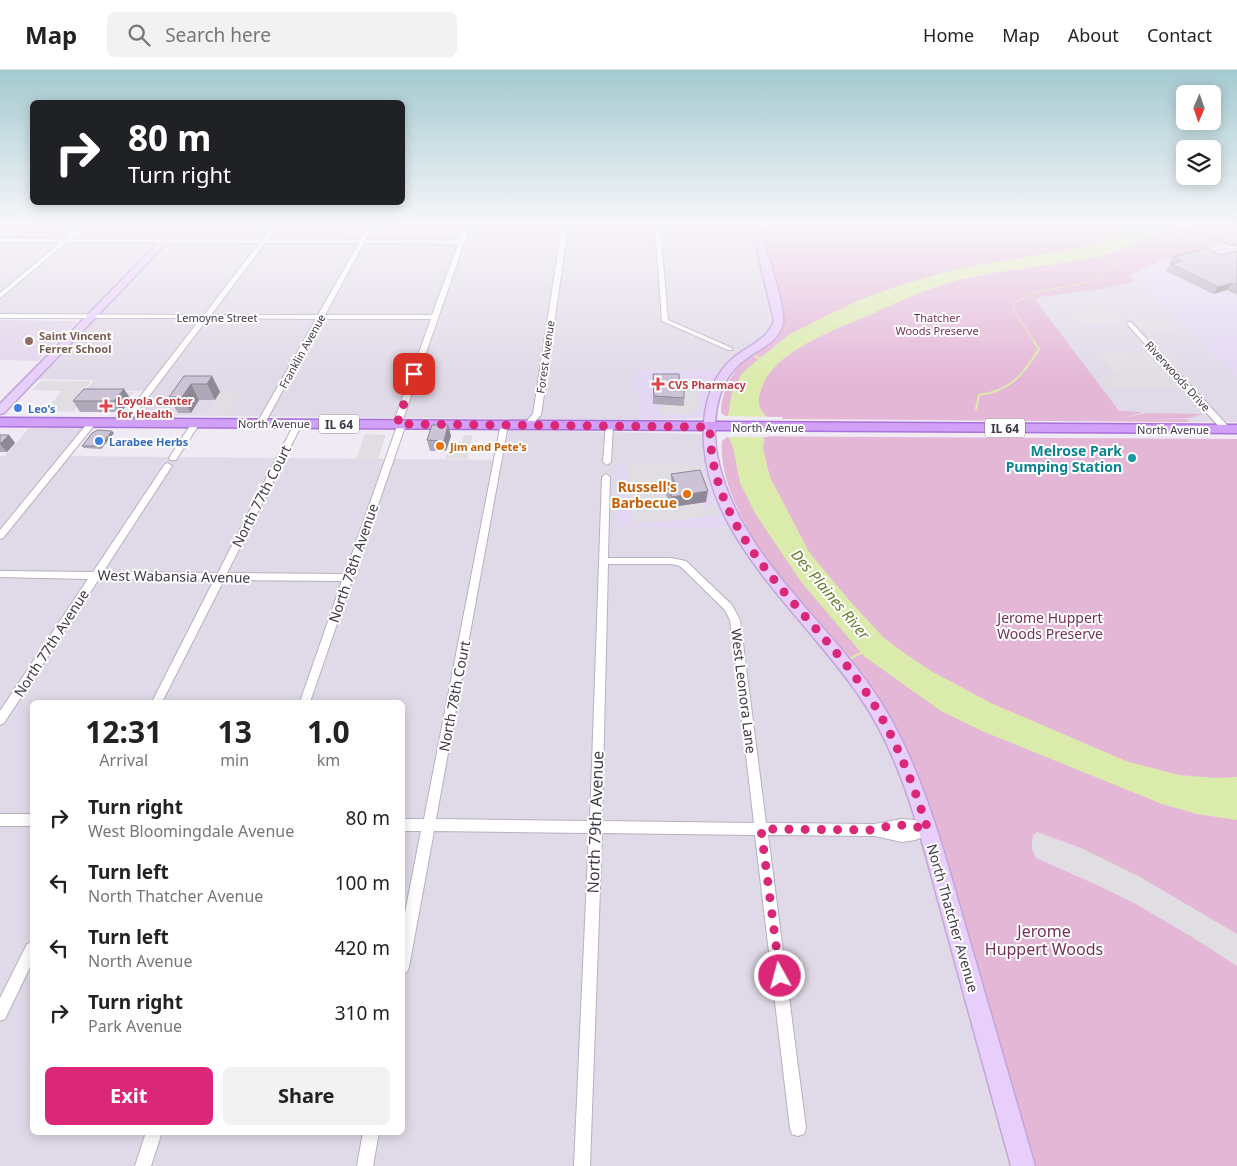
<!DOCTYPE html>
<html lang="en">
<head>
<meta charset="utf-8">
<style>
	body { margin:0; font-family:"Noto Sans",sans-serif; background:#f2f2f2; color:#222; height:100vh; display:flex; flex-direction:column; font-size:19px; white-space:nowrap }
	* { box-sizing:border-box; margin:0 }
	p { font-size:16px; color:#767676 }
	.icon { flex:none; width:28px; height:28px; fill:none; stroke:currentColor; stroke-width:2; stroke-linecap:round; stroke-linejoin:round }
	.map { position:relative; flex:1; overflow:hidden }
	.sheet { position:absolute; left:30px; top:630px; width:375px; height:435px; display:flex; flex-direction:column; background:#fff; border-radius:8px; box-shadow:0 2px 12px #0003 }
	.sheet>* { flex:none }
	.guide { position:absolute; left:30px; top:30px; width:375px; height:105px; border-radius:8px; box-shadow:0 2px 12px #0003; background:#202124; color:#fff; overflow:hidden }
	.needle { width:32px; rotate:182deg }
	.fabs { position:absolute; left:1176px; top:15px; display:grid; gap:10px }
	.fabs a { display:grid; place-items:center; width:45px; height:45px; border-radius:8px; background:#fff; box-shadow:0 2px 12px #0003; font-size:25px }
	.pin { position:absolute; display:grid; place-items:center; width:42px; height:42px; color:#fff; margin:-21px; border-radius:10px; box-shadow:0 2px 8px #0006 }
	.me { position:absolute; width:55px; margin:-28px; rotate:353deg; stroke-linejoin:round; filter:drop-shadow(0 0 4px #0008) }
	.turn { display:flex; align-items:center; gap:18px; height:105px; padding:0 15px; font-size:22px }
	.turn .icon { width:65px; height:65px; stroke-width:2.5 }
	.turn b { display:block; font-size:35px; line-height:42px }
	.eta { display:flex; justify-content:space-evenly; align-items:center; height:85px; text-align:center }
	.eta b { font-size:30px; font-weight:700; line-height:35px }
	.button { display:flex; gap:10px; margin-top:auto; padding:10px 15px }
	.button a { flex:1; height:58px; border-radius:8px; background:#db2777; color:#fff; font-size:20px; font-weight:700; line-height:58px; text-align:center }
	.button a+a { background:#f2f2f2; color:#222 }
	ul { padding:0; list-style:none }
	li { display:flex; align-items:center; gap:15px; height:65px; padding:0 15px }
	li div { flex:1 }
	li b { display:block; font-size:19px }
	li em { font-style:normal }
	header { display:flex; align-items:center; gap:30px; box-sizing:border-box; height:70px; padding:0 25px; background:#fff; border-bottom:1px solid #e0e0e0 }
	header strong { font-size:24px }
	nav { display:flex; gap:28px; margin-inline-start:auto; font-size:18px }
	.search { width:350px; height:45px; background:#f2f2f2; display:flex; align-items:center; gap:12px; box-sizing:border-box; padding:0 18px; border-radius:8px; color:#767676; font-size:19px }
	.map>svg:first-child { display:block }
	.residential { fill:#e0d9e7; fill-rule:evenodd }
	.commercial { fill:#e3d7f3 }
	.education { fill:#e2d5eb }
	.green { fill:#e4b7d7 }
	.parking { fill:#e0dee3 }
	.water { fill:#dbebac }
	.pier { fill:#efeaf4 }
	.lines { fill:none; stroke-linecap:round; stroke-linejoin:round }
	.stream-far2 { stroke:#dbebac; stroke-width:1 }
	.stream-far1 { stroke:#dbebac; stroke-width:2 }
	.stream { stroke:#dbebac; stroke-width:2.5 }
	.street-casing { stroke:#b8b0c1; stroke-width:2 }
	.secondary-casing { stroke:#c2a5d8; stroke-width:3 }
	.primary-casing { stroke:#aa72da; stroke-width:3 }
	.street { fill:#fff; fill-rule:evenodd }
	.secondary { fill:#e8cefa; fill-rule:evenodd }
	.primary { fill:#d0a1f6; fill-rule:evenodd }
	.rail-casing { stroke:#989898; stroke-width:2.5 }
	.rail { stroke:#fff; stroke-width:1; stroke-dasharray:4.5; stroke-linecap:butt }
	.wall { fill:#afa8b9 }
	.shaded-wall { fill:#8f8896 }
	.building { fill:#ccc3d7; stroke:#8f8896 }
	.route { stroke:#db2777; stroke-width:9; stroke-dasharray:0 16.2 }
	.education-dot { fill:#8d6e63; stroke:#fff; stroke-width:2 }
	.health-dot { fill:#e0444e; stroke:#fff; stroke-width:2 }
	.shop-dot { fill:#3f7fe0; stroke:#fff; stroke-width:2 }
	.food-dot { fill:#e8710a; stroke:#fff; stroke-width:2 }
	.culture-dot { fill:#0f9aa8; stroke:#fff; stroke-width:2 }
	.labels { text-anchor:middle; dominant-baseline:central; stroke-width:4; stroke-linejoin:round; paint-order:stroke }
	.far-street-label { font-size:11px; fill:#3f3947; stroke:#fff }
	.far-park-label { font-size:11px; fill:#743055; stroke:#fff }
	.far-education-label { font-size:11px; font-weight:bold; fill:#785e54; stroke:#fff; text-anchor:start }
	.far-health-label { font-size:11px; font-weight:bold; fill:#be3a42; stroke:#fff; text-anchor:start }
	.far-shop-label { font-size:11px; font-weight:bold; fill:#366cbe; stroke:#fff; text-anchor:start }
	.far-food-label { font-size:11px; font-weight:bold; fill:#c56008; stroke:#fff; text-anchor:start }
	.shield { fill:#fff; stroke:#79747e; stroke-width:1 }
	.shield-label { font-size:12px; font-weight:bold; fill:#3f3947 }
	.culture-label { font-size:14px; font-weight:bold; fill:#0d838f; stroke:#fff; text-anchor:end }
	.food-label { font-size:14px; font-weight:bold; fill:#c56008; stroke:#fff; text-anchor:end }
	.street-label { font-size:14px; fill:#3f3947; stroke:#fff }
	.park-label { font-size:14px; fill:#743055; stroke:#fff }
	.water-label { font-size:15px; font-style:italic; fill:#687c2e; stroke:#fff }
	.near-street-label { font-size:16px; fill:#3f3947; stroke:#fff }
	.near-park-label { font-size:16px; fill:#743055; stroke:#fff }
</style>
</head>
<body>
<header>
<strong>Map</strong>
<div class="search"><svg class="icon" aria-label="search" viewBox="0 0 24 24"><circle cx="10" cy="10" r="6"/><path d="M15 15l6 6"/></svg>Search here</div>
<nav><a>Home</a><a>Map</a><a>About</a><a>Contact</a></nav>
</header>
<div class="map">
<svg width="1237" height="1096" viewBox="0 0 1237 1096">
	<rect width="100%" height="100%" fill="#efeaf4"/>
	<!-- residential -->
	<g class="residential">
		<polygon points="0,156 749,156 772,243 772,251 767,263 763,267 734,286 719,301 635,300 639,350 135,345 154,321 86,320 94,310 34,309 98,245 0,244"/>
		<polygon points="1133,203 1237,306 1237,352 1125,351 1031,226 1091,215"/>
		<path d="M29,358H85L62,386L503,390L509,360L702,364L705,395L619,394L724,458L730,457L743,477L868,635L905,708L1014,1096H0V386H5ZM32,632H402V1062H32Z"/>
	</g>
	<!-- commercial -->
	<g class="commercial">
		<polygon points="1221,174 1237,179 1237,306 1133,203 1164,189"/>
		<polygon points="635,300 719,301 709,318 704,348 639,350"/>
		<polygon points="619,394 705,395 716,428 730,457 618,457"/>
	</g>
	<!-- education -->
	<polygon class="education" points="0,250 77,251 38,291 0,290"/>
	<!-- green -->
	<g class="green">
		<polygon points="285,156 361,156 354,168 275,168"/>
		<path d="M759,156H1157L1221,174L1164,189L1129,206L1134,211L1102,219L1040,227L1036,231L1119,341L1143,342L1122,348L1148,343L1203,344L1189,348L1124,350L1187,349L1189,352L783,349L782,347L725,346L721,343C721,323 731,302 747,289C768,273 789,269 783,237Z"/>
		<polygon points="1173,156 1237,156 1237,175"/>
		<path d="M728,366L1237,369V1096H1034L916,705L755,473C739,442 719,407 722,371Z"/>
	</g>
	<!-- parking -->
	<g class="parking">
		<polygon points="1079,237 1108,237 1119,249 1118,252 1114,252 1116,254 1082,254 1072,242 1080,239"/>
		<polygon points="1127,241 1133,241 1141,250 1169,250 1179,260 1144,260"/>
		<polygon points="1106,282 1148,283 1180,319 1110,318 1101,307 1124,307 1116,305 1099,284"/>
		<polygon points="41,311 91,311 83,321 134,322 129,328 83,330 73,342 45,341 62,321 32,320"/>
		<polygon points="679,314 697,315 700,341 693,341 693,345 660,345 659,334 683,336"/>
		<polygon points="220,322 240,322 227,344 207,344"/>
		<polygon points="365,364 386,365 378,389 356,389"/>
		<polygon points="464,365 473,365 467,389 445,389 450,372 462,372"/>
		<polygon points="627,394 703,395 706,410 671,415 672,437 702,433 705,438 712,437 711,433 714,432 719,445 633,455"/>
		<polygon points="1037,762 1081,778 1140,807 1237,864 1237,896 1192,867 1134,833 1097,815 1036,788 1032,779 1032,772 1033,765"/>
		<polygon points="992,1012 1014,1096 1007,1096 986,1018"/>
	</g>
	<!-- water -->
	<path class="water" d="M1131,156H1165C1153,168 1145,167 1132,174C1126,177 1122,180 1115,182C1063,197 1008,197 955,211C926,219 900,231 874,243C838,259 773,280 761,320C757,332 758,338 767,347L763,378L770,407L809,482L848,529L883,567L907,585L933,602L993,634L1126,691L1179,705L1216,708L1237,707V750L1197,744L1162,734L982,661L941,641L865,587L802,513L756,445L740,413L733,377L728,366V345L732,323L741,305L749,297L790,264L859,230L895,217L955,199L1079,178L1102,171Z"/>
	<!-- pier -->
	<polygon class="pier" points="725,346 770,347 768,367 727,367"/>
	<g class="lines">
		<!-- stream-far2 -->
		<path class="stream-far2" d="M1034,271L1013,239L1014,233C1048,210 1086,225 1113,195L1100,184"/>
		<!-- stream-far1 -->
		<g class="stream-far1">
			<polyline points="755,286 763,290"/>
			<path d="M976,339L979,325C1010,321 1023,305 1039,279L1033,270"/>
		</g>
		<!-- stream -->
		<polyline class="stream" points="851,588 863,582"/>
		<!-- street casing -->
		<g class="street-casing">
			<g id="street">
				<path d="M80,156H86L71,169H262L272,156H277L268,169L360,170L369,156H373L366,170H459L465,156H470L402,352L406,354L310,632H300L342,511L224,510L162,632H152L214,510L99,509L4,653L0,655V641L88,509L0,507V501L93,502L165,394L168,393L172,396L103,502L218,503L294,354L298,352L302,354L227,503L345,504L397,356L393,354L431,249H322L265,353L261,355L257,353L316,249L208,248L128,354H122V350L201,248H0V244L204,245L259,173L67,172L0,228V223L61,172H0V168L65,169ZM265,173H359L318,245H211ZM364,173L458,174L432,245H325Z"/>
				<polygon points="562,156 568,156 541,345 530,357 527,357 523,355 533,344"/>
				<polygon points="655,156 660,156 668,250 732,278 732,280 728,280 662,251"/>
				<polygon points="1127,252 1131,252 1229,357 1229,361 1223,361 1127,254"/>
				<polygon points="90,350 93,350 97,352 3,468 0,469 0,460"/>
				<polygon points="193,351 196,351 200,353 176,390 170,390 169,388"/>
				<path d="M501,353H504L508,355L436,749L590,751L602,407L606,404L610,407L608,488H671L686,491L732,535L740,550L766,753L875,754L902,749L914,750L932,755L934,759L932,763L915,770L902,772L875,766L768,765L806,1058L804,1064L798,1066L792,1064L790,1058L755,765L602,763L590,1096H574L589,763L434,761L409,897L407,902L402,904V858L421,761H402V749H424ZM608,494H671L680,496L725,540L730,550L754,753L602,751Z"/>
				<polygon points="606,354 612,354 613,356 611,392 607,395 603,392"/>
				<rect x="0" y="744" width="32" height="12"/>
				<polygon points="32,872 32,893 5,949 0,951 0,928 27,874"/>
				<polygon points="146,1062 162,1062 151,1096 135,1096"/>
				<polygon points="363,1062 379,1062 373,1096 357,1096"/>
			</g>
		</g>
		<!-- secondary casing -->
		<g class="secondary-casing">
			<g id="secondary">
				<polygon points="175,156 183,156 4,343 0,344 0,334"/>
				<path d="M751,156H759C764,175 786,237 783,253C779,273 756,280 742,292C713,315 711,361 719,394C745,500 846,562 894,655C928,719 946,789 966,858C989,937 1012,1017 1035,1096H1011C989,1015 966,934 944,852C923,777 906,696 862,630C811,552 710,473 704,374C702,341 709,306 737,285C752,274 769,268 774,250Z"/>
			</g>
		</g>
		<!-- primary casing -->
		<g class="primary-casing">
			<polygon id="primary" points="0,348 1237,355 1237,363 0,356"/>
		</g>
		<!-- street -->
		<use href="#street" class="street"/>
		<!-- secondary -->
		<use href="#secondary" class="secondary"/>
		<!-- primary -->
		<use href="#primary" class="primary"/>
		<!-- rail casing -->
		<g class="rail-casing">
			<polyline id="rail" points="1166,156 1237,176"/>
		</g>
		<!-- rail -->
		<use href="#rail" class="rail"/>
	</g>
	<!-- wall -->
	<g class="wall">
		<polygon points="1237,181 1237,225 1227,220 1213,224 1166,201 1170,195 1169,194 1173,187 1221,185"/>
		<polygon points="653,304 680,319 684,328 684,336 653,334"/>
		<polygon points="184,306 212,306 220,322 215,330 199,330 191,343 178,343 169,327"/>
		<polygon points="124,319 131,330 121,342 80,342 73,331"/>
		<polygon points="448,355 451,366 446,381 430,381 427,370"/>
		<polygon points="114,363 101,379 84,378 82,376"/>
		<polygon points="0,365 9,365 15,373 7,382 0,382"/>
		<polygon points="671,404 706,432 671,437 666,425 667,414 671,413"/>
	</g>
	<!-- shaded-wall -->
	<g class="shaded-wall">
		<polygon points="1232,213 1227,220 1213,224 1218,217"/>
		<polygon points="212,306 220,322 215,330 207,314"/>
		<polygon points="191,314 199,330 191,343 182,327"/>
		<polygon points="124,319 131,330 121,342 114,331"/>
		<polygon points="448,355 451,366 446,381 444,371"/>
		<polygon points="112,361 114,363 101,379 100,376"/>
		<polygon points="9,365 15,373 7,382 0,374"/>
		<polygon points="708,421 706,432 671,437 672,427"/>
	</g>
	<!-- building -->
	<g class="building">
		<polygon points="1206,178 1221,185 1237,181 1237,215 1232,213 1218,217 1171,194 1182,191 1173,187"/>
		<polygon points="653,304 679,304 680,319 684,319 684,328 654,326"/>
		<polygon points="184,306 212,306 207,314 191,314 182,327 169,327"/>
		<polygon points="84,319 124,319 114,331 73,331"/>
		<polygon points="432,355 448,355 444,371 427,370"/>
		<polygon points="98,360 112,361 100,376 82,376 92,363"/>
		<polygon points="0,365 9,365 0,374"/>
		<polygon points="700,400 708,421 672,427 667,414 675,413 671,404"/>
	</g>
	<!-- sky -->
	<linearGradient id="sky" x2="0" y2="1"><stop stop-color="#a3cad0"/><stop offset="0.5" stop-color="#f8f6fa"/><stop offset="1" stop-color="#f8f6fa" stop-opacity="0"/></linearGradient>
	<rect width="1237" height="309" fill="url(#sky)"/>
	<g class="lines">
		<!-- route -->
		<path class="route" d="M414,304L397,354L710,357C710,472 810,537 868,625C895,666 913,713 928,760C909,754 894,753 875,760L761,759L780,906"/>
	</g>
	<!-- markers -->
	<circle class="education-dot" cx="29" cy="271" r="5"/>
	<g class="health-dot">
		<path d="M655.5 306.5h5v5h5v5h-5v5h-5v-5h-5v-5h5z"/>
		<path d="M103.5 328.5h5v5h5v5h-5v5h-5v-5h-5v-5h5z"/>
	</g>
	<g class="shop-dot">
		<circle cx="18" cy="338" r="5"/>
		<circle cx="99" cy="371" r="5"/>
	</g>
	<g class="food-dot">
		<circle cx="440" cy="376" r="5"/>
		<circle cx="687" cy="424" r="5"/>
	</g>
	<circle class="culture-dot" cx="1132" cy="388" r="5"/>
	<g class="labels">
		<!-- far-street labels -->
		<g class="far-street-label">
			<text x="217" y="247">Lemoyne Street</text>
			<text transform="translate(302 281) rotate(-61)">Franklin Avenue</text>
			<text transform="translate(545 287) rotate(-82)">Forest Avenue</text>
			<text transform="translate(1178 306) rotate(48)">Riverwoods Drive</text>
			<text x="274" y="353">North Avenue</text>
			<text x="768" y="357">North Avenue</text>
			<text x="1173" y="359">North Avenue</text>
		</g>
		<!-- far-park labels -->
		<g class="far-park-label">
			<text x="937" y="247">Thatcher<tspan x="937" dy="13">Woods Preserve</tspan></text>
		</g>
		<!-- far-education labels -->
		<g class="far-education-label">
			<text x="39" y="265">Saint Vincent<tspan x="39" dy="13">Ferrer School</tspan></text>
		</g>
		<!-- far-health labels -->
		<g class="far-health-label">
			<text x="668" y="314">CVS Pharmacy</text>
			<text x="117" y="330">Loyola Center<tspan x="117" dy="13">for Health</tspan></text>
		</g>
		<!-- far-shop labels -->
		<g class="far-shop-label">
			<text x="28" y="338">Leo's</text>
			<text x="109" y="371">Larabee Herbs</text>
		</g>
		<!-- far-food labels -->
		<g class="far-food-label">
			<text x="450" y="376">Jim and Pete's</text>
		</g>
		<!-- shield labels -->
		<g class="shield">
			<rect x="319" y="344.5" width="40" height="19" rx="4"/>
			<rect x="985" y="348.5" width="40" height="19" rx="4"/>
		</g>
		<g class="shield-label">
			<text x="339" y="354">IL 64</text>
			<text x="1005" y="358">IL 64</text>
		</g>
		<!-- culture labels -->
		<g class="culture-label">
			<text x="1122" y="380">Melrose Park<tspan x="1122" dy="16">Pumping Station</tspan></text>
		</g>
		<!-- food labels -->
		<g class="food-label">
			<text x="677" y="416">Russell's<tspan x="677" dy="16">Barbecue</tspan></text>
		</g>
		<!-- street labels -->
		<g class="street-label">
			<text transform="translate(261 426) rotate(-63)">North 77th Court</text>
			<text transform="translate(353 493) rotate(-71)">North 78th Avenue</text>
			<text transform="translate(174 506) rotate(1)">West Wabansia Avenue</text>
			<text transform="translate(51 573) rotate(-57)">North 77th Avenue</text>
			<text transform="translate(744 621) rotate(83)">West Leonora Lane</text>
			<text transform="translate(454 626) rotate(-79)">North 78th Court</text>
			<text transform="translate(953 848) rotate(74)">North Thatcher Avenue</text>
		</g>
		<!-- park labels -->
		<g class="park-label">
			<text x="1050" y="547">Jerome Huppert<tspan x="1050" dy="16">Woods Preserve</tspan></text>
		</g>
		<!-- water labels -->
		<g class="water-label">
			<text transform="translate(831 524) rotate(50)">Des Plaines River</text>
		</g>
		<!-- near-street labels -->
		<g class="near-street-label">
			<text transform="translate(595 752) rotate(-88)">North 79th Avenue</text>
		</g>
		<!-- near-park labels -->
		<g class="near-park-label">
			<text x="1044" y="861">Jerome<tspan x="1044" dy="18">Huppert Woods</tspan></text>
		</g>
	</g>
</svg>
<div class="fabs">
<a><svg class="needle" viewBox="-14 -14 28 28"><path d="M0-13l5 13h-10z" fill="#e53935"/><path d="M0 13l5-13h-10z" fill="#767676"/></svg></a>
<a><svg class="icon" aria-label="layers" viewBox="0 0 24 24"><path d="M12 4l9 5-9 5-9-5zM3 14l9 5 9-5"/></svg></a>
</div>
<div class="pin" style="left:414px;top:304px;background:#d93025"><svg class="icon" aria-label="arrive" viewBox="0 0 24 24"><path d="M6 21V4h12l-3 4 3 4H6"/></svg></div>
<svg class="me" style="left:780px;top:906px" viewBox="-20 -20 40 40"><circle r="17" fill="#db2777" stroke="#fff" stroke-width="3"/><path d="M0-11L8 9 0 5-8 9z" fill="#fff"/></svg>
<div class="guide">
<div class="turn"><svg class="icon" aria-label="right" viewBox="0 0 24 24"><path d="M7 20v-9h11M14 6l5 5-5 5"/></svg><div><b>80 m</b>Turn right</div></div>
</div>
<section class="sheet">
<div class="eta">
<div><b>12:31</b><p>Arrival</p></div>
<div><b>13</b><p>min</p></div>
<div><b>1.0</b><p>km</p></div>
</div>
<ul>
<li><svg class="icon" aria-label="right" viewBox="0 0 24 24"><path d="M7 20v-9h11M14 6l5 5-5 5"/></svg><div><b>Turn right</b><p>West Bloomingdale Avenue</p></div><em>80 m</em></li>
<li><svg class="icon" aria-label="left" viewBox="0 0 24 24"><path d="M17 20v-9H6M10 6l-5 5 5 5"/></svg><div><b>Turn left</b><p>North Thatcher Avenue</p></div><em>100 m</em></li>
<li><svg class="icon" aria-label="left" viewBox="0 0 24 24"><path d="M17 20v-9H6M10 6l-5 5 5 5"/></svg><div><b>Turn left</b><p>North Avenue</p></div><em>420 m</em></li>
<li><svg class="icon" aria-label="right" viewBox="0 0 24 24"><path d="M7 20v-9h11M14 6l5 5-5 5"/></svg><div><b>Turn right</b><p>Park Avenue</p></div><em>310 m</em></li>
</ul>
<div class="button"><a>Exit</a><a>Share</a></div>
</section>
</div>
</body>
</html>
